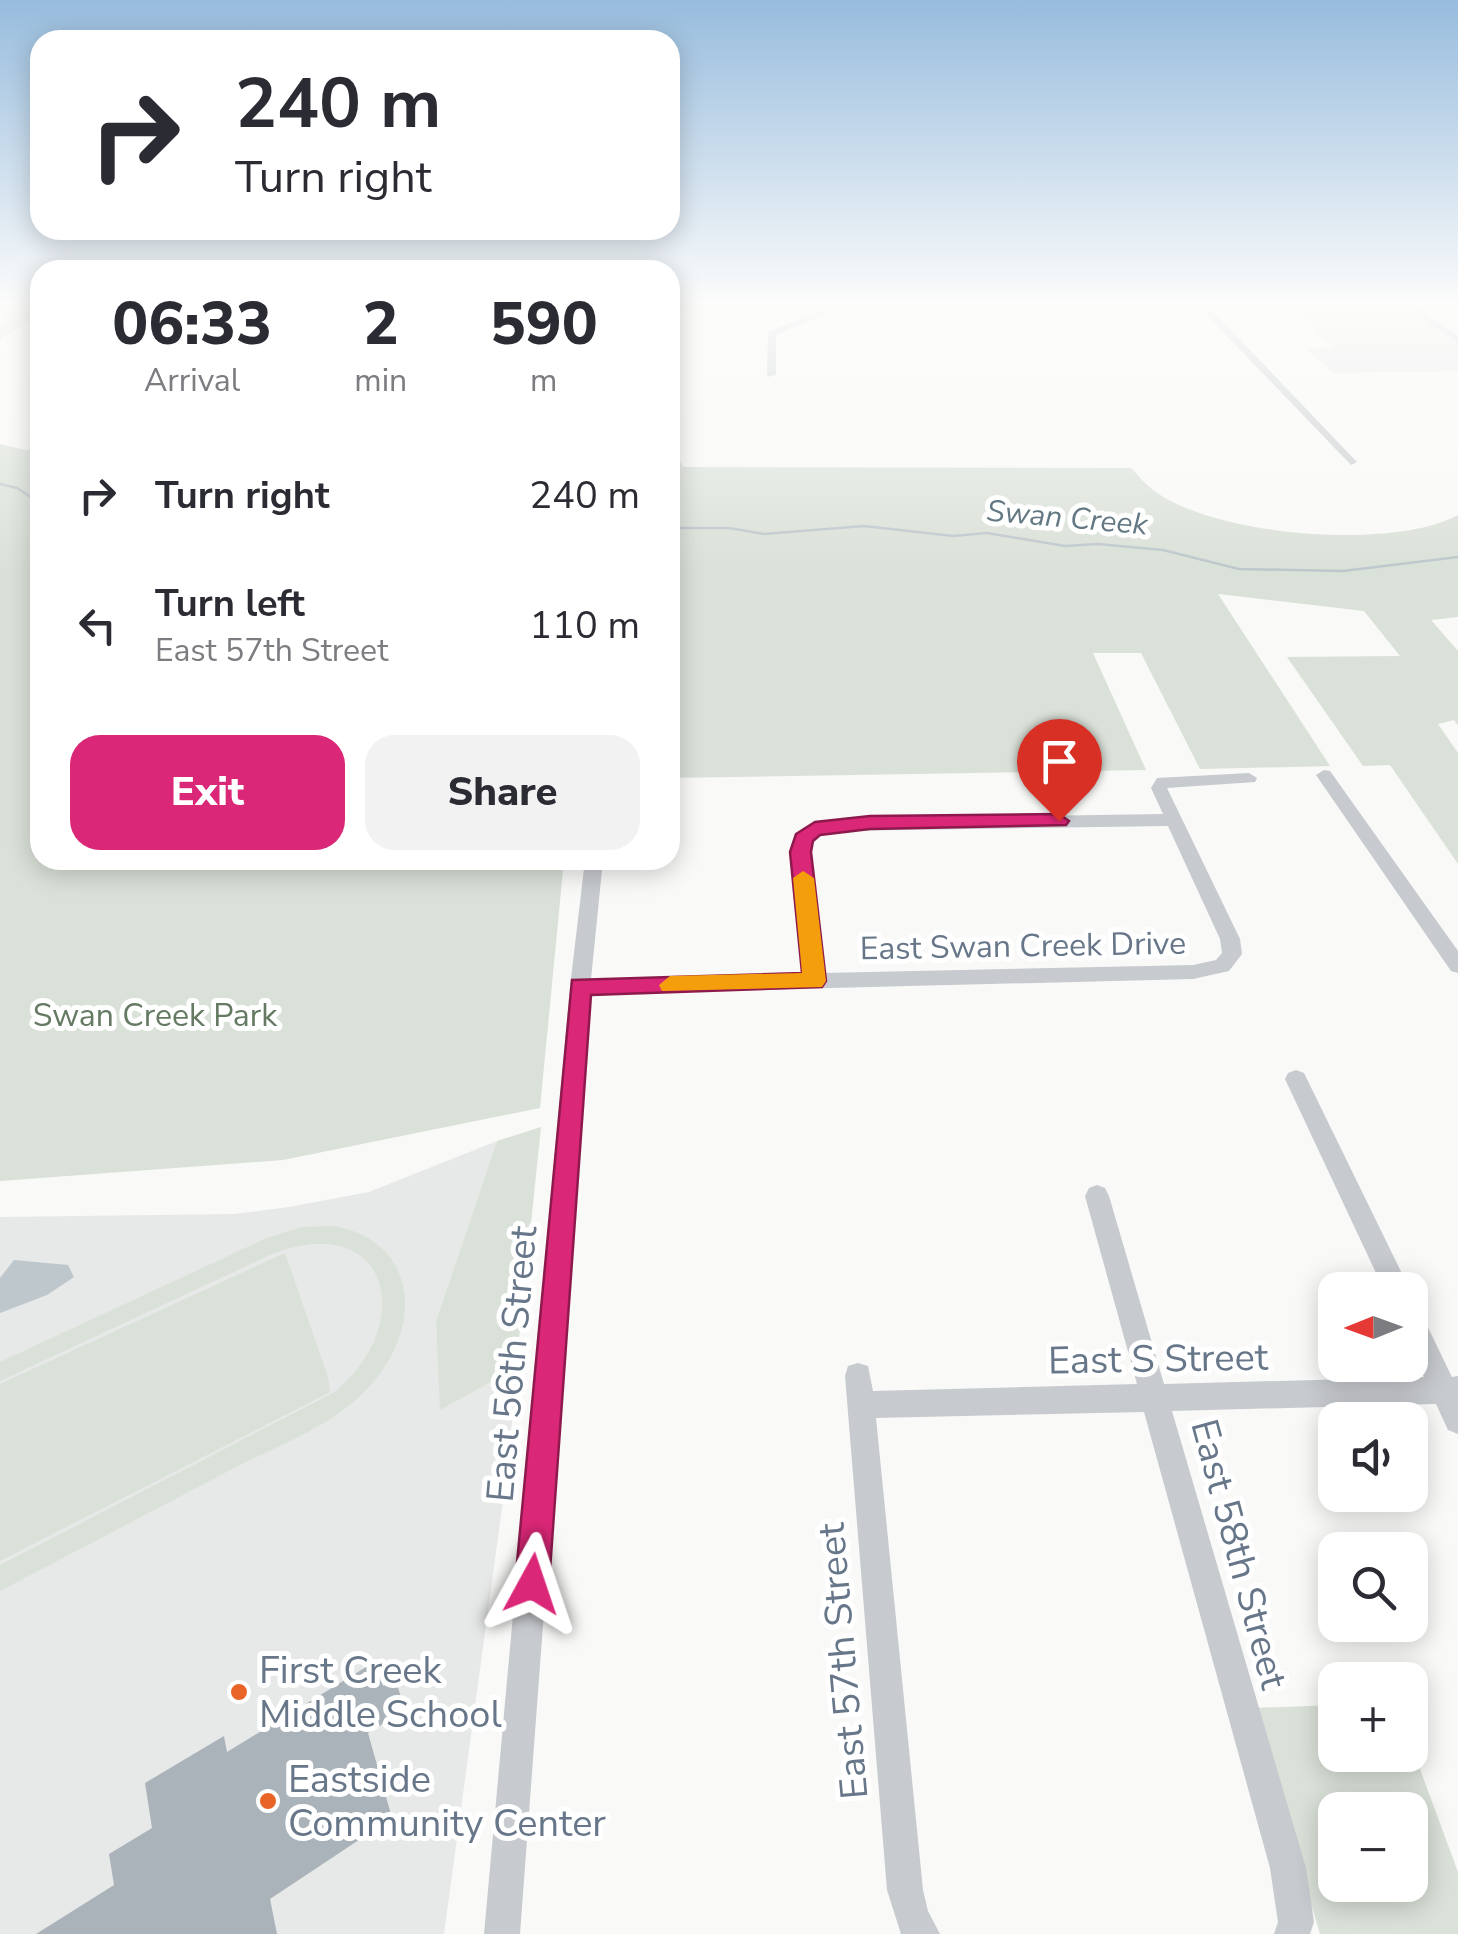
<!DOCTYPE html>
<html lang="en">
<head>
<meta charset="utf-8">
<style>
	body { margin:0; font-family:"Nunito Sans",sans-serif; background:#f2f2f3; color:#2b2b33; height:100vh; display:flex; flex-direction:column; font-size:38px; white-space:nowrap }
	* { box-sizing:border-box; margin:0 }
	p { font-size:32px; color:#7c7c81 }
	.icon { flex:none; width:55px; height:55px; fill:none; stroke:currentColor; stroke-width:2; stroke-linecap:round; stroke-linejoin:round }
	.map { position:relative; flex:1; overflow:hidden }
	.panel { position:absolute; left:30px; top:260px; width:650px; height:610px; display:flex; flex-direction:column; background:#fff; border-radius:30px; box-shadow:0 5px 25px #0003 }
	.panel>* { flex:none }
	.guide { position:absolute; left:30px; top:30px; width:650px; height:210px; border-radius:30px; box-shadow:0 5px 25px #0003; background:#fff; color:#2b2b33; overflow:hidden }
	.needle { width:65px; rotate:269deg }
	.tools { position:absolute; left:1318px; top:1272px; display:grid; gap:20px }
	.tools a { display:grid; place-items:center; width:110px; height:110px; border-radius:20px; background:#fff; box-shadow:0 5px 25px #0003; font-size:50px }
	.pin { position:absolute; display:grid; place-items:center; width:85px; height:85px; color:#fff; margin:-102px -42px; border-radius:50% 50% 50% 0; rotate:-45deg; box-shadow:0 0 10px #0007 }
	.pin .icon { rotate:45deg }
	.me { position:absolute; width:110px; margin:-55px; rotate:5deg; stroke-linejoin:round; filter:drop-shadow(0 0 8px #0008) }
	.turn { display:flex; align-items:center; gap:35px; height:210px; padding:0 40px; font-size:45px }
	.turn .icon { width:130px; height:130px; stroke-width:2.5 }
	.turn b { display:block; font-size:70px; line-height:85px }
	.eta { display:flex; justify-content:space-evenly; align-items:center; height:170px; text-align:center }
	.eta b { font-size:60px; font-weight:800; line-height:70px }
	.button { display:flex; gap:20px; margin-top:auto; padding:20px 40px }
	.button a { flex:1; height:115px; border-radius:30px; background:#db2777; color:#fff; font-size:40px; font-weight:800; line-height:115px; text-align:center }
	.button a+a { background:#f2f2f3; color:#2b2b33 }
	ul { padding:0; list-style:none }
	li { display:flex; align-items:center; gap:30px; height:130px; padding:0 40px }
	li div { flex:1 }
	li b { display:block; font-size:38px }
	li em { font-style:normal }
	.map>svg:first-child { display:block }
	.built { fill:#e7e8e8 }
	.green { fill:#dae1d8; fill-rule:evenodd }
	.water { fill:#bdc7cc }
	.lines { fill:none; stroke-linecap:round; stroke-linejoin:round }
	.stream { stroke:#bdc7cc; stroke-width:2.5 }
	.building { fill:#abb3ba }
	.minor { fill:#c7cace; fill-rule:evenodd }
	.route { fill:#db2777; stroke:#8e194d; stroke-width:2.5 }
	.slow { fill:#f59e0b }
	.poi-dot { fill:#e96427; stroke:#fff; stroke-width:4 }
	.labels { text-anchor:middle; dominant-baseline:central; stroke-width:10; stroke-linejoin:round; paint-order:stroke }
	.far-water-label { font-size:30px; font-style:italic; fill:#637883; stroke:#fff }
	.street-label { font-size:32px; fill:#677789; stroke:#fff }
	.park-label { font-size:32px; fill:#657a63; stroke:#fff }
	.near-street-label { font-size:38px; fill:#677789; stroke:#fff }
	.near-poi-label { font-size:38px; fill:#677789; stroke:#fff; text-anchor:start }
</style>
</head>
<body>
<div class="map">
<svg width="1458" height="1934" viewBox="0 0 1458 1934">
	<rect width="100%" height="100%" fill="#f9f9f7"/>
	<!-- built -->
	<g class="built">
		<polygon points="1406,302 1458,340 1458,371 1333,373 1307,349 1335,347 1285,303"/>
		<polygon points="497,1141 436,1321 441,1409 516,1368 510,1449 444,1934 0,1934 0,1217 234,1214 289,1207 369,1192"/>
	</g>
	<!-- green -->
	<g class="green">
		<polygon points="0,302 40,302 40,315 0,339 0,324 8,317 0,313"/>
		<path d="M670,440L683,467L1131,468C1138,475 1145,484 1153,490C1213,536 1392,551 1458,515V617L1431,620L1458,651V725L1454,720L1438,724L1458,753V864L1390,765L1363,766L1287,657L1400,656L1364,611L1218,594L1330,766L1200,769L1141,653H1093L1146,770L670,778Z"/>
		<polygon points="0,444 25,450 40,448 40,860 564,860 540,1108 283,1160 0,1181"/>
		<polygon points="541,1127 516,1368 440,1410 436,1321 497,1141"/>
		<path d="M335,1226C367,1233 393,1249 402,1282C414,1324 389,1370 358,1398C325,1428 278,1446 238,1466C159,1508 79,1549 0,1591V1565L335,1392C419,1321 387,1209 272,1254L0,1381V1362L267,1238L302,1227Z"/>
		<polygon points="285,1253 328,1377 330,1392 0,1561 0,1384"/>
		<path d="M1335,1705V1755H1410V1742L1458,1872V1934H1320L1253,1708ZM1335,1810H1410V1885H1335Z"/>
	</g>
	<!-- water -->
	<polygon class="water" points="14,1260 68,1265 74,1277 47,1295 0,1313 0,1278"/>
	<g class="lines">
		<!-- stream -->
		<g class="stream">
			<polyline points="0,484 17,488 40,503"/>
			<polyline points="670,528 729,528 764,534 864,526 953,536 987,533 1065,546 1098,544 1163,550 1239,569 1343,571 1458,557"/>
		</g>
	</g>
	<!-- building -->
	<polygon class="building" points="376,1661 383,1686 395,1678 405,1710 368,1733 392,1818 270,1899 277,1934 36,1934 114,1885 109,1854 152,1828 145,1783 224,1736 227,1752"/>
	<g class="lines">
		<!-- minor -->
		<g class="minor">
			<polygon points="1138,302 1438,302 1415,305 1458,336 1458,343 1404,305 1208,306 1355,460 1357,462 1351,465 1198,306 670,311 670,305"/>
			<polygon points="822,311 829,313 776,335 776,375 767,377 768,332"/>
			<polygon points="1324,770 1330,771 1458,951 1458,973 1451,971 1316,775"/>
			<path d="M1249,773L1257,778L1255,782L1167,788L1240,939L1242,954L1229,971L1193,979L590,994L520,1934H484L570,987L585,860H603L591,979L803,974L792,852L803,828L835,819L1163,814L1151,788L1157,778ZM1168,826L1220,939L1222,953L1216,960L1193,965L823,973L810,852L816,836L835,831Z"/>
			<polygon points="1296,1070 1304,1073 1410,1290 1384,1290 1285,1079 1288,1073"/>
			<polygon points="1097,1185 1105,1188 1109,1196 1164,1384 1424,1377 1410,1347 1410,1305 1419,1309 1452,1377 1458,1376 1458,1434 1448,1430 1436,1404 1172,1411 1306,1868 1314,1922 1310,1934 1274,1934 1278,1922 1270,1868 1144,1412 876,1418 923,1890 928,1911 940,1934 901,1934 887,1890 845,1376 848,1366 858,1363 868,1366 873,1391 1137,1384 1085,1196 1089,1188"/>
		</g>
	</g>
	<!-- sky -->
	<linearGradient id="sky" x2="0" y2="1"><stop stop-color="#97bcdd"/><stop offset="0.53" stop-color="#fcfcfb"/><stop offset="1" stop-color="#fcfcfb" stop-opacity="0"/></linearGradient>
	<rect width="1458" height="572" fill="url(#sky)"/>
	<!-- route -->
	<polygon class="route" points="1059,814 1069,821 1066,825 870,829 820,835 813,841 811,852 826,981 822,987 591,995 549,1584 544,1596 532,1601 520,1596 515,1584 572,980 802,973 790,852 796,834 815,822 870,816"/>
	<!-- slow -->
	<polygon class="slow" points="803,871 814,878 826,981 822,987 662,991 659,985 670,976 802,973 793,878"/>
	<!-- markers -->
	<g class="poi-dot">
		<circle cx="239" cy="1692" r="10"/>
		<circle cx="268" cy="1801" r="10"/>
	</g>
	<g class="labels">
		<!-- far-water labels -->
		<g class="far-water-label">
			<text transform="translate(1067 518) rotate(5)">Swan Creek</text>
		</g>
		<!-- street labels -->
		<g class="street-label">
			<text transform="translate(1023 946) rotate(-1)">East Swan Creek Drive</text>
		</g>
		<!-- park labels -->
		<g class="park-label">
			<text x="155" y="1015">Swan Creek Park</text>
		</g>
		<!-- near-street labels -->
		<g class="near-street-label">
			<text transform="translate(1158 1359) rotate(-1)">East S Street</text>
			<text transform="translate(512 1364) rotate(-85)">East 56th Street</text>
			<text transform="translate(1239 1554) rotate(75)">East 58th Street</text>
			<text transform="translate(843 1661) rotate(-95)">East 57th Street</text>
		</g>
		<!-- near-poi labels -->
		<g class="near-poi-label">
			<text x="259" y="1670">First Creek<tspan x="259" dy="44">Middle School</tspan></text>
			<text x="288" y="1779">Eastside<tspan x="288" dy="44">Community Center</tspan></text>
		</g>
	</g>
</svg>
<div class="tools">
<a><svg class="needle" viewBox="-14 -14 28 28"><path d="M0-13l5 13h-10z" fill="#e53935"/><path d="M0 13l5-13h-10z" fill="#7c7c81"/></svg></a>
<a><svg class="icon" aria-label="sound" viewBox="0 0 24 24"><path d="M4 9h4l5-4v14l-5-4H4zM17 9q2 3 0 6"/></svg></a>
<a><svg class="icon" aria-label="search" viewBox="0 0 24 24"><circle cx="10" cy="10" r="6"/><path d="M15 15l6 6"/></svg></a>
<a>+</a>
<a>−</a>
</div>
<div class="pin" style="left:1059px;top:821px;background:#d93025"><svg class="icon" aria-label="arrive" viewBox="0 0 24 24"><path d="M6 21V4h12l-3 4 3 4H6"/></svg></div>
<svg class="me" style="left:532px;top:1584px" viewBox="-20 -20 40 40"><path d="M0-17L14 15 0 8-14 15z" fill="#db2777" stroke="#fff" stroke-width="4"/></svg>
<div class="guide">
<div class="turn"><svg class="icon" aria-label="right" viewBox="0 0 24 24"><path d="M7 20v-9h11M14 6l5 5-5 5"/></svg><div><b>240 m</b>Turn right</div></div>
</div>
<section class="panel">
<div class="eta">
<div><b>06:33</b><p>Arrival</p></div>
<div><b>2</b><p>min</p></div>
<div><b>590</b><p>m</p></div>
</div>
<ul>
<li><svg class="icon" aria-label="right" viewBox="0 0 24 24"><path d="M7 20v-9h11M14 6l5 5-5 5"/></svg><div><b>Turn right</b></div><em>240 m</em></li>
<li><svg class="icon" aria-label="left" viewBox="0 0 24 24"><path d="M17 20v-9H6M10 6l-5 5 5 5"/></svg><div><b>Turn left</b><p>East 57th Street</p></div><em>110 m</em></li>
</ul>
<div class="button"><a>Exit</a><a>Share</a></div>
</section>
</div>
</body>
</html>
